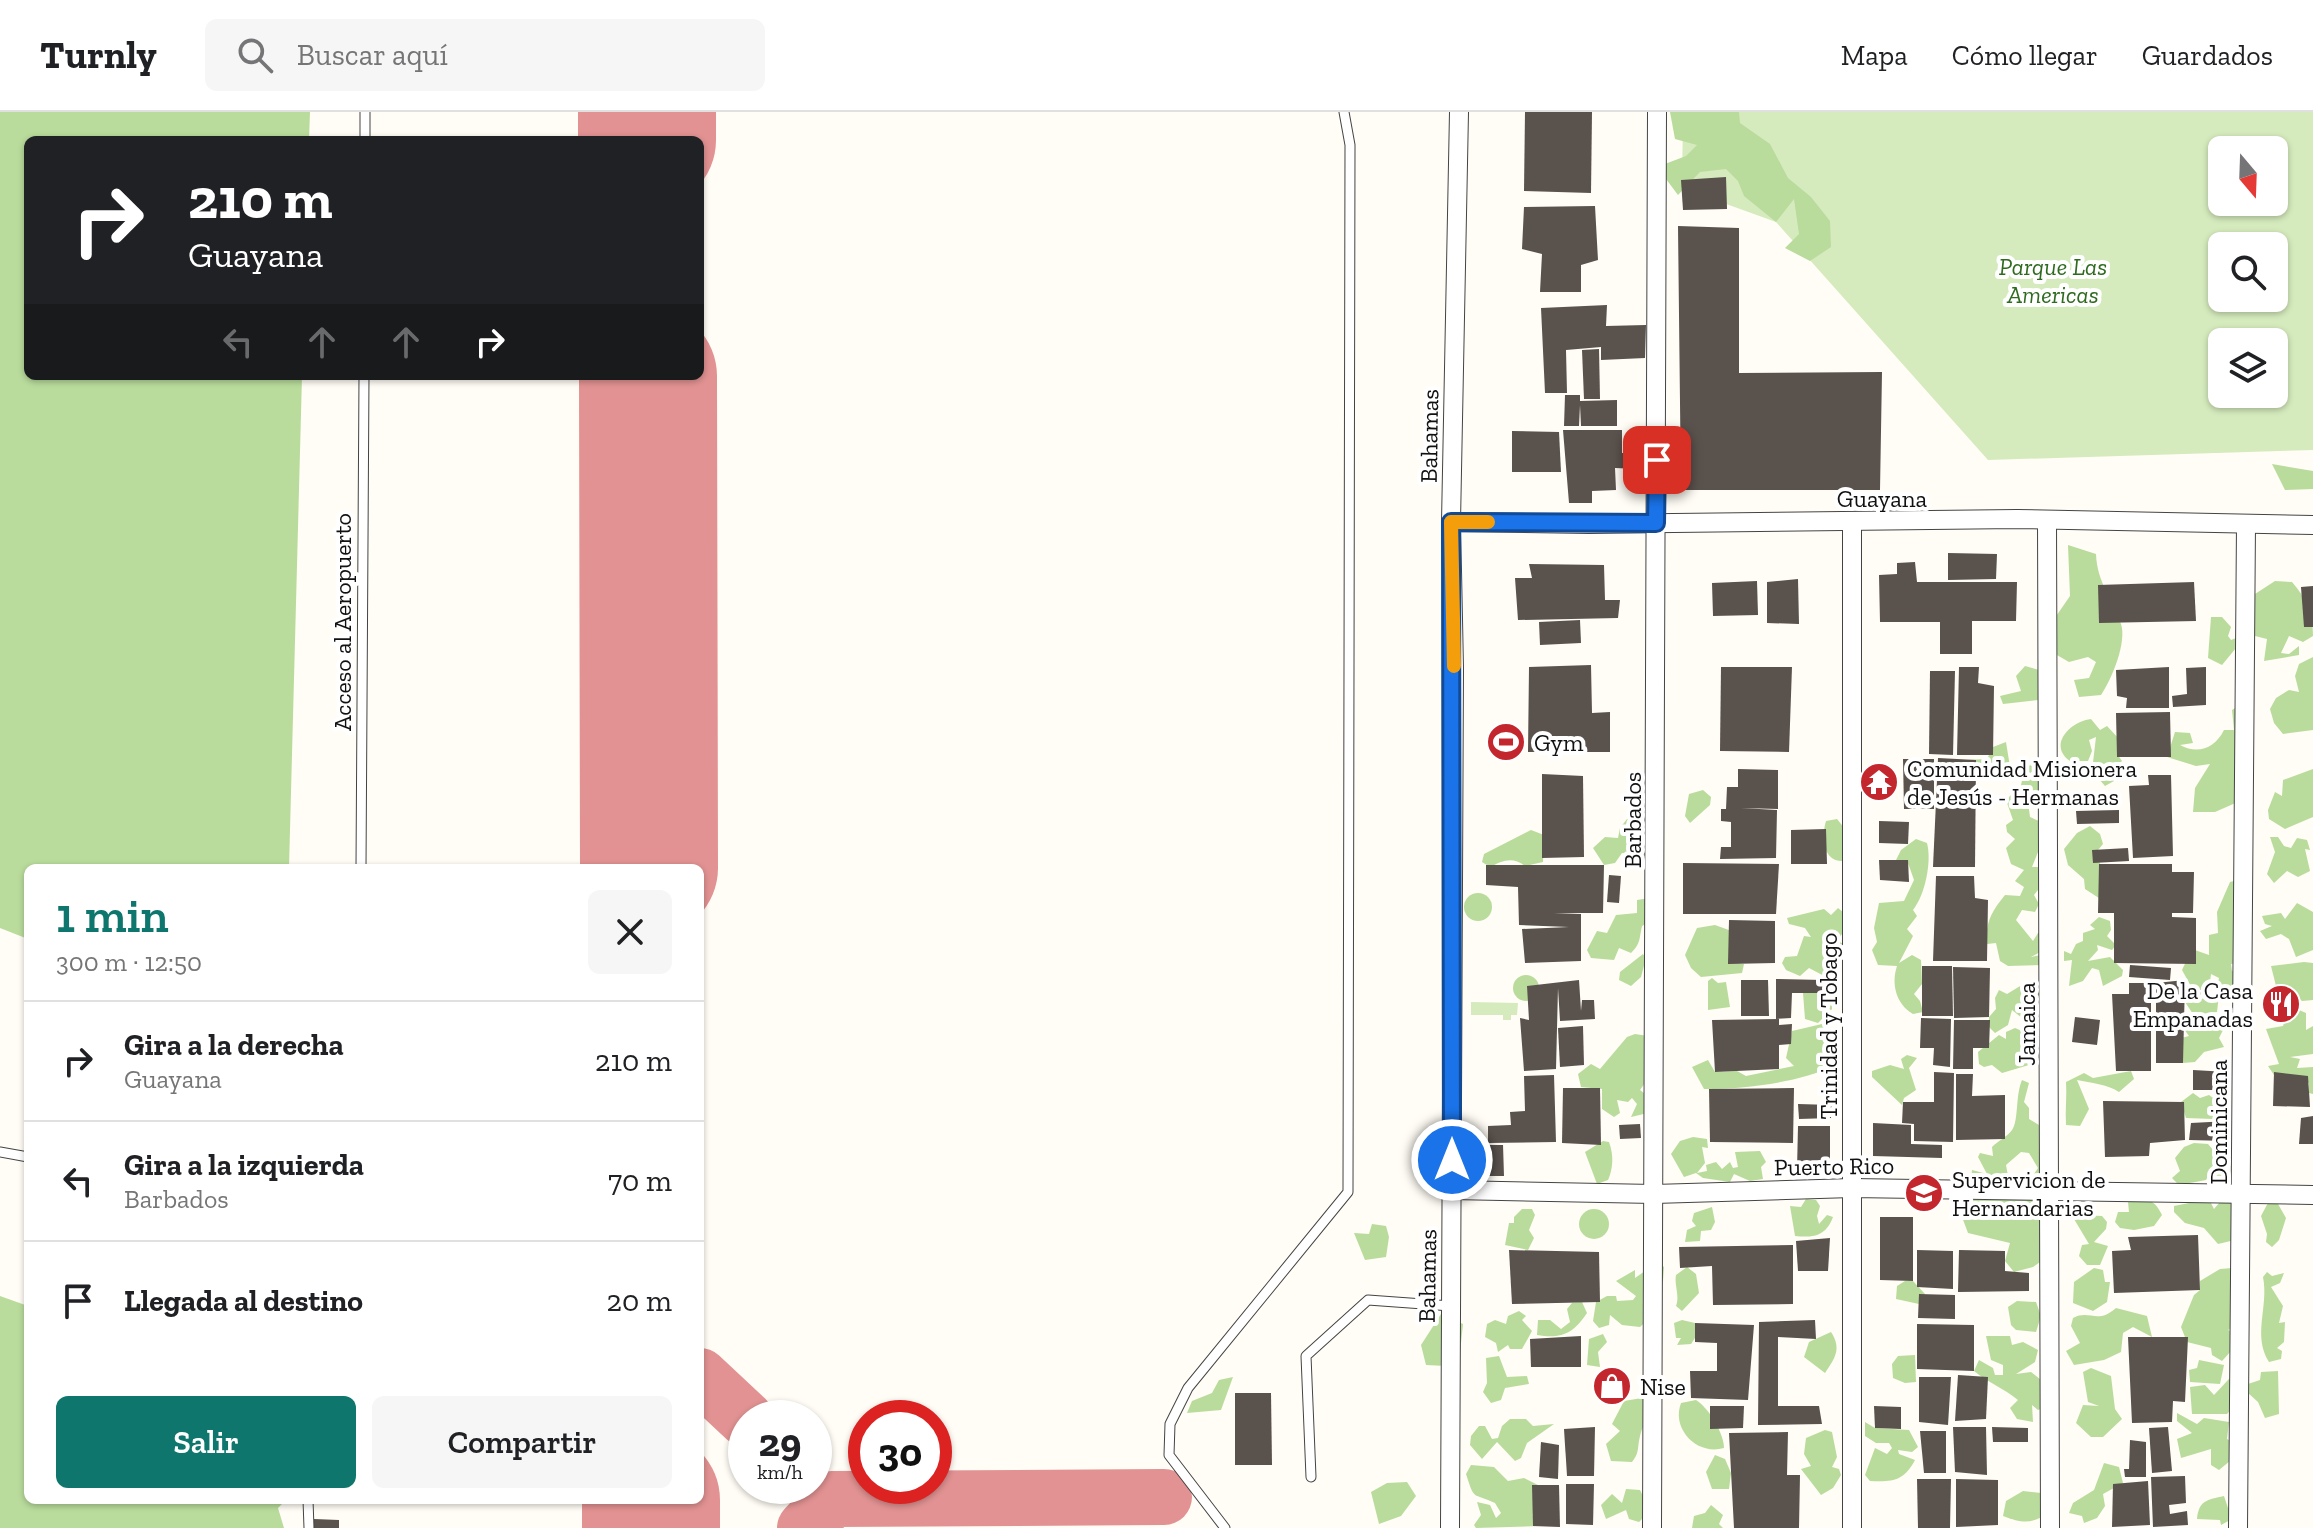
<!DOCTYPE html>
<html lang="es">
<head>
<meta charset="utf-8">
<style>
	body { margin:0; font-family:"Zilla Slab",serif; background:#f6f6f6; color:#202124; height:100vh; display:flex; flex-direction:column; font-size:30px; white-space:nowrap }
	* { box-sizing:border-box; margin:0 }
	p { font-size:26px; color:#757577 }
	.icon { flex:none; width:44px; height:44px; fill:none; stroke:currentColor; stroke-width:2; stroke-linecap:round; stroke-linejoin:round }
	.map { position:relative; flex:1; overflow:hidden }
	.details { position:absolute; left:24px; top:752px; width:680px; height:640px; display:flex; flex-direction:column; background:#fff; border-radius:12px; box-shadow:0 2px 6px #0004 }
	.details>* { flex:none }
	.top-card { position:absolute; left:24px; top:24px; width:680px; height:244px; border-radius:12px; box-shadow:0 2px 6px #0004; background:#202124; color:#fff; overflow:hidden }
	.needle { width:52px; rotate:161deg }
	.controls { position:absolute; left:2208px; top:24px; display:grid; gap:16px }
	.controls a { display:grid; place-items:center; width:80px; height:80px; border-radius:12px; background:#fff; box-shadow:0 2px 6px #0004; font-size:40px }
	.speed { position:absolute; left:728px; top:1288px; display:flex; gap:16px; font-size:40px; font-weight:700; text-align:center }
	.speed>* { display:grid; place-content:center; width:104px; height:104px; border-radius:50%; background:#fff; box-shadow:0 2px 6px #0004; line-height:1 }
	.speed small { font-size:20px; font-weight:400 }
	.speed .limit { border:12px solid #d22; background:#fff; color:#111 }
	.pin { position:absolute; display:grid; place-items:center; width:68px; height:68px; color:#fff; margin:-34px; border-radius:16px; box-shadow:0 4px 12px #0006 }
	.me { position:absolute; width:88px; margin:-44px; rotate:0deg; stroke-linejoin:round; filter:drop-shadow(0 0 6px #0008) }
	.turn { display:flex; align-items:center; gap:28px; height:168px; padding:0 32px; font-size:36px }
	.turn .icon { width:104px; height:104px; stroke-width:2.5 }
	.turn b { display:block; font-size:56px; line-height:68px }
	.lanes { display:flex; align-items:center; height:76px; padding:0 32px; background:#0003; justify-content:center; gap:40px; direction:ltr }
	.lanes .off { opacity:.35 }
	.round { display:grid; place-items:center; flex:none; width:84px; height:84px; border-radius:12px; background:#f6f6f6 }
	.headline { display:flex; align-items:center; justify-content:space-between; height:136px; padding:0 32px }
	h1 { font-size:48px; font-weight:600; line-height:60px; color:#0f766e }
	.action { display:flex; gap:16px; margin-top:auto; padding:16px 32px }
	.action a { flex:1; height:92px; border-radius:12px; background:#0f766e; color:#fff; font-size:32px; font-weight:600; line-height:92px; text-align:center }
	.action a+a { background:#f6f6f6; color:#202124 }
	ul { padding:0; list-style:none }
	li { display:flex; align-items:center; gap:24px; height:120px; padding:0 32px; border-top:2px solid #e0e0e0 }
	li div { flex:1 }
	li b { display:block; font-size:30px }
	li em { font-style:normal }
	header { display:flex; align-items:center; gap:48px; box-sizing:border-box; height:112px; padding:0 40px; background:#fff; border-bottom:2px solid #e0e0e0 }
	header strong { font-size:38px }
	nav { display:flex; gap:44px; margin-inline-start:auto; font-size:28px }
	.search { width:560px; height:72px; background:#f6f6f6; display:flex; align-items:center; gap:20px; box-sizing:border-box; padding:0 28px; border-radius:12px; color:#757577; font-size:30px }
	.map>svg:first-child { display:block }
	.green { fill:#d5ebbd; fill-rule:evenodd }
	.forest { fill:#b9dc9c }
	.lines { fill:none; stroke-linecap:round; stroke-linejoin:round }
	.taxiway { stroke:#e29292; stroke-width:56 }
	.runway { stroke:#e29292; stroke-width:138 }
	.building { fill:#5a524d }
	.service-casing { stroke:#444; stroke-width:11 }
	.minor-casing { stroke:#444; stroke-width:20 }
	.service { stroke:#fff; stroke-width:9 }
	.minor { stroke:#fff; stroke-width:18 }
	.route-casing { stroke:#114b97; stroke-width:20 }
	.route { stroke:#1a73e8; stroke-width:14 }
	.slow { stroke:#f59e0b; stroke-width:14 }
	.labels { text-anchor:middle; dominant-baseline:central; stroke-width:8; stroke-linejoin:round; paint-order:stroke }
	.park-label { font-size:24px; font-style:italic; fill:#2f6b1f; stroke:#fff }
	.street-label { font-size:24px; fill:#111; stroke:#fff }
	.poi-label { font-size:24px; fill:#111; stroke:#fff; text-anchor:start }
</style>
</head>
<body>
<header>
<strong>Turnly</strong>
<div class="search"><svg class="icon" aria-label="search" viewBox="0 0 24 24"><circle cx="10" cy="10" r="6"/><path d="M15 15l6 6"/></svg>Buscar aquí</div>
<nav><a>Mapa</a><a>Cómo llegar</a><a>Guardados</a></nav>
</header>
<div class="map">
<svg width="2313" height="1416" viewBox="0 0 2313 1416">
	<rect width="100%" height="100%" fill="#fffdf5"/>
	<!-- green -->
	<g class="green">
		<path d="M1683,0H2313V338L1988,348L1776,110L1682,76ZM2222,38H2274V90H2222ZM2222,134H2274V186H2222ZM2222,230H2274V282H2222Z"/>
		<polygon points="1471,890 1518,891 1517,903 1511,903 1511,908 1503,908 1503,903 1471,903"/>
	</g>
	<!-- forest -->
	<g class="forest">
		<polygon points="0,0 310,0 309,28 28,28 28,264 302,264 289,756 28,756 28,827 0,816"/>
		<polygon points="1670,0 1739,0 1740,11 1770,32 1788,66 1811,85 1830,109 1831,135 1810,149 1785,136 1799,122 1794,87 1776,110 1744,84 1738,69 1726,57 1700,60 1678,83 1657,55 1686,44 1697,33 1675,27"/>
		<polygon points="2272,352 2313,359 2313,377 2285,378"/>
		<path d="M2068,433L2096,442C2097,470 2112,487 2121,512C2127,530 2112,567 2101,583L2079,585L2074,568L2089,566L2096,550L2088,545L2069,550L2050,539V513L2070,484Z"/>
		<path d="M2275,469L2292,470C2306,486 2313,502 2313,524L2303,530L2289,524L2281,541L2289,542L2299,534V543L2264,549L2267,527L2255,524L2251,502L2255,482Z"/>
		<polygon points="2211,505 2222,505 2231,515 2228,524 2231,528 2236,526 2236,536 2222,553 2208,546"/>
		<polygon points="2313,545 2313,618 2283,622 2274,611 2270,597 2276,586 2289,578 2299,580 2295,564 2299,552"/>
		<polygon points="2025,554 2039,558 2046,581 2038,588 2003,592 2000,584 2021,579 2016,564"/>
		<path d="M2237,595L2240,689L2215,700H2193L2195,676L2210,652L2196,654L2167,645L2175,620L2190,621L2193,631L2180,633C2198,643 2215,636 2224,618H2234L2232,598Z"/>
		<path d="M2091,607L2100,618L2107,614L2120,628L2117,642L2122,649L2110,661L2114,669L2105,674L2092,659L2096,625L2089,628L2092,639L2088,649H2070C2047,633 2071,609 2091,607Z"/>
		<path d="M2006,630L2010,655C2000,665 1988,660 1978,669L1966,648L1987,647L1993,635Z"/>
		<path d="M2050,637V685H2036L2028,690L2030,705L2041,710L2042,730L2032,755H2041L2046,768L2034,783L2039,792L2035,800L2022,798L2016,808L2033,829L2038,821H2042V839L2031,845L2041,843L2043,853L2008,854L2000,849L1996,831L1987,832C1985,810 1992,799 2005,783L2020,784L2024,775L2015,769L2024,758L2011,752L2006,736L2015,727L2007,720L2006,713L2013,708L2006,688L2021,673L2024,660L2035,647Z"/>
		<polygon points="2313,657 2313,705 2285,717 2269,707 2268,698 2275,680 2282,684 2283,668"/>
		<polygon points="1703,678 1711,685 1710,693 1690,711 1685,704 1689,682"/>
		<polygon points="1627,707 1643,708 1651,733 1644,744 1622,741 1615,751 1604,753 1593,736 1605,725 1618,726 1620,716"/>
		<path d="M1837,707L1845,717L1852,739L1843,749C1823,750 1821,725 1826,709Z"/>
		<polygon points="2090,714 2100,722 2103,732 2098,738 2105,790 2085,777 2084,767 2068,753 2064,737 2077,721"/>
		<path d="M1531,718L1544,723L1543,750L1525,754C1512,744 1502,749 1490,755L1482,750L1484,742Z"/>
		<polygon points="2270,725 2278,725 2284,734 2291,736 2297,726 2307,728 2310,738 2305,737 2310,759 2298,765 2287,759 2274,771 2267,762 2275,740"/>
		<path d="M1916,727L1927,731C1932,750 1925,783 1913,798L1917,804L1907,817L1913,824L1899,851L1912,843L1921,848L1922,872L1914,882L1920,889L1923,900L1913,902C1896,892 1891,872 1897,854L1878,853L1872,838L1877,830L1874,816L1879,791L1904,789L1914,768L1908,751L1896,748L1901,738Z"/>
		<polygon points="2246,766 2238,851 2231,852 2232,859 2237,857 2239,871 2223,885 2217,876 2219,866 2211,862 2209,878 2193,878 2182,858 2192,837 2209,843 2209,823 2218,821 2217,800 2230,770"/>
		<circle cx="1478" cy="795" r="14"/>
		<path d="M1650,786L1655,807L1642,814C1639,827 1641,831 1631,841L1619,836L1614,848L1591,846L1587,838L1597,819L1607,821L1616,803L1637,801V788Z"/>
		<polygon points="2297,791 2313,800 2313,838 2296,845 2289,827 2281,822 2266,827 2260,819 2272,814 2265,812 2262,804 2281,801 2285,807"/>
		<polygon points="1838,796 1844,801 1844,819 1838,828 1844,833 1844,844 1828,866 1809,856 1800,864 1786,858 1782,851 1785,845 1797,844 1804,824 1811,825 1805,816 1789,812 1787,806 1824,797 1831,803"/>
		<polygon points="2099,805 2110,809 2111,818 2107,824 2116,833 2112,838 2097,833 2098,838 2088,849 2110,845 2123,858 2122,864 2103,874 2099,858 2092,856 2083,869 2069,874 2072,848 2064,849 2064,839 2071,842 2076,832 2083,829 2083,821 2095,817 2090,813"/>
		<polygon points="1715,813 1737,821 1734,851 1744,852 1742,861 1701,865 1691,856 1685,843 1697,816"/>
		<polygon points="1643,842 1646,846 1641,865 1631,874 1619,868 1620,860"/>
		<polygon points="2304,850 2313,851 2313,888 2302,889 2295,883 2271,891 2269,876 2277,878 2271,854"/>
		<circle cx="1526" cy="876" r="13"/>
		<polygon points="1712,866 1718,871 1726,870 1730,895 1708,898 1708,869"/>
		<polygon points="2030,868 2042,874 2036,900 2027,910 2012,898 2008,913 1995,921 1989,915 1989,905 1996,897 1995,886 1999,878 2007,882"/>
		<polygon points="1823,876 1831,877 1832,897 1818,911 1805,907 1803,881"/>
		<polygon points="2201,880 2201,887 2219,883 2217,900 2195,903 2220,907 2224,916 2219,926 2224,935 2204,940 2195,950 2183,951 2177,927 2189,924 2176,906 2193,902 2185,890"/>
		<polygon points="2290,894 2306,901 2306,918 2313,914 2313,942 2290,945 2300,947 2297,956 2313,955 2313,982 2309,981 2309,971 2286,962 2274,963 2268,954 2279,952 2266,917 2283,914"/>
		<path d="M1822,912L1838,927L1836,953C1797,971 1747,977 1704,977L1692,955L1708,948L1715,960L1737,959L1746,964L1794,954L1786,946L1792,919Z"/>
		<path d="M2015,916C2027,920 2029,927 2028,938L2035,942L2029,953L2002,961L1992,953L1984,955L1979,952L1978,940L1999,923L2006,927V920Z"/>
		<polygon points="1635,922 1648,924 1645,971 1640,978 1644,981 1648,1001 1631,1005 1637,992 1632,986 1628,990 1617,988 1620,1001 1614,1005 1602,997 1602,977 1581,975 1578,962 1591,952 1600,957 1627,925"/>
		<polygon points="1907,943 1917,946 1909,956 1916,978 1904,986 1902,993 1872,965 1872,959 1890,953 1904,957 1901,947"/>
		<path d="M2131,959L2134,967L2119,980C2107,972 2091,971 2077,968L2089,997L2080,1014L2066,1013C2065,998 2067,984 2066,970L2084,961L2093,966Z"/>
		<path d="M2022,968L2029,971L2024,990L2029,996V1007L2039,1013L2044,1029L2040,1048L2050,1057L2037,1076L2032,1065L2038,1056L2029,1041L2021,1040L2006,1053L2008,1064L1980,1078L1971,1069L1972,1058L1987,1062L1978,1045L1980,1041L1993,1044L1992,1035C1998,1029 2007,1025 2012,1018C2019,1008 2015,985 2022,968Z"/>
		<polygon points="2193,981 2200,986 2209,983 2223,993 2225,999 2213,1007 2186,1006 2181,990"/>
		<polygon points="1693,1025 1707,1027 1708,1036 1702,1035 1705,1051 1697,1061 1707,1059 1706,1053 1716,1050 1722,1057 1730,1050 1733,1056 1738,1055 1735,1040 1760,1039 1766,1050 1761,1055 1763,1067 1750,1069 1734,1062 1730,1070 1703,1066 1696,1061 1684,1065 1671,1042 1680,1029"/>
		<path d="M1603,1029L1609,1030C1614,1043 1613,1057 1608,1068L1597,1072L1585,1040Z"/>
		<polygon points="2194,1031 2208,1032 2220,1046 2228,1044 2227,1063 2218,1069 2208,1064 2206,1068 2179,1073 2172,1066 2180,1059 2175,1046 2184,1035"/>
		<polygon points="1995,1079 2032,1086 2050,1115 2050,1143 2033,1155 2014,1160 2005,1149 2010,1131 1968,1121 1959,1097 1965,1089"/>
		<path d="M1806,1087L1816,1088L1820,1094L1817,1104L1819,1112L1827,1103L1833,1105C1826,1124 1814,1126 1795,1124L1790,1094L1801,1095Z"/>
		<path d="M2135,1087C2150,1087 2155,1089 2162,1103L2154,1114L2134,1118L2120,1116L2115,1110L2118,1100H2129L2128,1090Z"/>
		<polygon points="2209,1087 2214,1097 2220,1090 2232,1089 2239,1127 2218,1132 2204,1116 2185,1111 2174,1100 2174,1094"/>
		<polygon points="2269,1089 2278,1092 2286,1106 2279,1128 2272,1135 2266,1130 2267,1122 2261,1104"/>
		<polygon points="1712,1095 1715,1110 1711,1118 1701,1119 1700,1129 1685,1130 1687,1118 1696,1114 1692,1109 1694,1101"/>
		<polygon points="1522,1097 1532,1097 1535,1103 1529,1118 1534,1126 1528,1138 1505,1133 1509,1111 1514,1111 1514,1105"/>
		<circle cx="1594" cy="1112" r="15"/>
		<polygon points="2079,1103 2102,1104 2107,1110 2106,1117 2094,1130 2108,1134 2100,1153 2087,1153 2079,1144 2082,1133 2089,1132 2074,1107"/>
		<polygon points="1372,1112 1386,1114 1389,1125 1386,1145 1365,1148 1354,1121 1369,1122"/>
		<polygon points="1658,1150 1664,1155 1663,1169 1654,1177 1653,1203 1640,1215 1622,1213 1610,1203 1609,1213 1599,1216 1593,1209 1596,1190 1607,1184 1616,1184 1617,1189 1633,1188 1636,1184 1616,1169 1635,1158 1635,1166"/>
		<path d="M1687,1155L1696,1162L1699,1181L1682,1199L1676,1194C1680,1183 1674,1174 1676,1163Z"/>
		<polygon points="2094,1156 2103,1158 2105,1170 2110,1170 2107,1190 2093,1199 2073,1191 2074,1170"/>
		<polygon points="2232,1156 2235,1214 2228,1218 2238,1222 2232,1238 2222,1249 2212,1243 2211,1236 2187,1230 2181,1215 2194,1183 2200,1178 2200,1169 2220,1157"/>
		<path d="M2267,1160L2272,1164L2284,1161L2280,1171L2271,1175L2283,1194L2279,1211L2285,1210L2284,1230L2277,1236L2282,1239L2281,1247L2269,1250C2252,1223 2269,1195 2263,1165Z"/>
		<polygon points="1905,1169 1913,1169 1925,1182 1919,1192 1896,1187 1897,1174"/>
		<polygon points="0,1184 28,1194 28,1388 286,1388 278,1396 284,1416 0,1416"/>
		<polygon points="2017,1189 2036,1190 2041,1204 2036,1220 2016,1218 2011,1213 2008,1195"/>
		<path d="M1582,1190L1587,1201C1573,1222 1561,1227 1537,1223L1538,1208H1550L1561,1217L1570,1210L1567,1197L1572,1191Z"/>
		<path d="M2116,1196L2147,1204L2152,1225L2133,1215L2123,1221L2121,1240L2104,1248L2074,1253L2066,1239L2080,1231L2071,1214L2073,1206C2090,1197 2097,1213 2116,1196Z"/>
		<polygon points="1519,1199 1526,1204 1522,1208 1532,1219 1522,1237 1510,1237 1508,1233 1498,1240 1496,1231 1485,1225 1487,1212 1495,1208 1506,1212 1508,1204"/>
		<polygon points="1441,1202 1463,1212 1460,1240 1446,1254 1426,1253 1421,1233"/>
		<polygon points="1682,1208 1695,1211 1699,1220 1691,1232 1677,1233 1681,1226 1676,1226 1674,1211"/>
		<path d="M1831,1220C1842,1237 1835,1246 1825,1261L1804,1245L1809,1230Z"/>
		<polygon points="1603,1222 1607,1230 1598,1240 1600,1255 1587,1253 1589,1227"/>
		<path d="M1986,1224H2010L2012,1233L2023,1230L2038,1238L2035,1250L2016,1262L2031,1260L2050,1275V1293L2038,1298L2032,1293L2033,1310L2017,1307L2010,1296L2018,1288C2003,1276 1989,1271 1974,1259L1979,1248L1993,1256L1995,1263H2003V1253L1991,1248Z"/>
		<polygon points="1915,1243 1916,1270 1905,1271 1893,1266 1892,1252 1898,1244"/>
		<polygon points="1499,1244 1507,1265 1527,1264 1529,1272 1505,1276 1501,1288 1491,1291 1483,1280 1487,1271 1486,1246"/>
		<polygon points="2199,1248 2224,1253 2220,1272 2190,1270 2189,1258 2197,1256"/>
		<polygon points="2091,1256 2111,1264 2115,1297 2122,1307 2103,1325 2091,1325 2076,1311 2083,1293 2099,1294 2088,1290 2083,1260"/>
		<polygon points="2278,1259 2279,1302 2265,1306 2258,1290 2247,1280 2227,1302 2192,1302 2190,1275 2205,1273 2214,1283 2229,1267 2247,1269 2248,1272 2260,1268 2261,1260"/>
		<polygon points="1233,1265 1221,1298 1187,1301 1192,1289 1212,1281 1219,1268"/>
		<path d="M1642,1286C1655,1306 1644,1307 1640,1324C1637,1336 1640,1340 1632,1350L1611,1349L1606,1332L1620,1319L1612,1312L1624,1289Z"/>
		<path d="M1696,1288C1709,1296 1724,1322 1724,1336C1697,1344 1671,1317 1681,1291Z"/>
		<polygon points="2177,1301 2197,1312 2204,1306 2229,1310 2227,1327 2239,1333 2236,1344 2219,1358 2211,1353 2211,1337 2181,1346 2177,1327 2192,1321 2177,1309"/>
		<polygon points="1510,1307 1526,1307 1533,1314 1554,1312 1527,1331 1521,1346 1515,1349 1497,1330 1482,1347 1470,1333 1471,1324 1479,1314 1485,1314 1492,1327 1498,1326 1502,1314"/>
		<path d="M1865,1310L1875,1316L1909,1318L1918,1335L1912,1340L1898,1338L1899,1342L1915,1348C1904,1369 1893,1370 1870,1369L1865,1363L1875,1336L1887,1342L1892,1336L1889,1331H1876L1865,1324Z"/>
		<polygon points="1825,1318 1832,1320 1837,1345 1832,1355 1839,1357 1841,1363 1833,1376 1821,1383 1801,1357 1811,1354 1804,1342 1806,1326"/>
		<polygon points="1715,1343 1725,1347 1731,1361 1729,1377 1712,1377 1706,1360"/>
		<polygon points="2104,1351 2119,1355 2123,1371 2103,1382 2105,1394 2097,1406 2084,1411 2082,1404 2069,1401 2073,1391 2094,1378"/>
		<path d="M1471,1353L1494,1355L1508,1369L1524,1366L1538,1373L1541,1398L1532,1403L1537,1404L1539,1414L1476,1416L1474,1413L1481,1403L1477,1390L1490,1393L1496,1406L1501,1401L1495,1391C1472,1380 1475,1390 1466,1362Z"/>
		<polygon points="1407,1370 1416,1384 1401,1404 1379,1412 1371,1380 1387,1371"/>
		<polygon points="1626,1377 1640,1378 1647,1392 1646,1403 1639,1410 1629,1407 1626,1398 1606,1407 1601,1393 1612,1382 1622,1391"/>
		<path d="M2023,1379L2050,1382V1400C2032,1412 2024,1412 2003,1404L2006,1389Z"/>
		<path d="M2224,1384L2228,1396H2236L2232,1407L2221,1413L2220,1408L2197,1407C2199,1388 2207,1388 2224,1384Z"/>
		<polygon points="1711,1393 1723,1403 1719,1412 1723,1416 1692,1416 1694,1404 1705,1401"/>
	</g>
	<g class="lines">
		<!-- taxiway -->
		<g class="taxiway">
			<polyline points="700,1264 746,1307"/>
			<polyline points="805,1416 832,1387 1164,1385"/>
		</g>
		<!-- runway -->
		<g class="runway">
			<polyline points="647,0 647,28"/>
			<polyline points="648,264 649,756"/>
			<polyline points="651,1388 651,1416"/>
		</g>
	</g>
	<!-- building -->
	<g class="building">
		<polygon points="1525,0 1592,0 1591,81 1524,79"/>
		<polygon points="1726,65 1727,97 1683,98 1681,68"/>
		<polygon points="1595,94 1598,148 1581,153 1581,180 1540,180 1542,142 1522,137 1524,95"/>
		<polygon points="1678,114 1739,116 1739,261 1882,260 1880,378 1681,378"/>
		<polygon points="1607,193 1606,214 1646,213 1645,246 1601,248 1601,235 1566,238 1567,281 1545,281 1541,196"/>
		<polygon points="1599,237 1600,287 1584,287 1582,238"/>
		<polygon points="1565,283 1580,283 1580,289 1617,288 1617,314 1581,314 1580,293 1579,314 1564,314"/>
		<polygon points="1563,318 1622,318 1622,341 1638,342 1638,357 1615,356 1616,378 1592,379 1592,391 1569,391"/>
		<polygon points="1512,319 1559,320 1561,360 1512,360"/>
		<polygon points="1948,441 1997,442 1996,467 1948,468"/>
		<polygon points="1915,450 1917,470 2017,470 2016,509 1972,509 1972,542 1940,542 1940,510 1880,510 1879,463 1897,462 1897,451"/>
		<polygon points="1529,452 1604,453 1605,488 1620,488 1618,506 1518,508 1515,466 1532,466"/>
		<polygon points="1798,467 1799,512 1767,511 1767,470"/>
		<polygon points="1757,469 1758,503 1713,504 1712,471"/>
		<polygon points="2194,470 2196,509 2099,511 2098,473"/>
		<polygon points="2313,474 2313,515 2304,515 2301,475"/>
		<polygon points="1580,508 1581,531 1540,533 1539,510"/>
		<polygon points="1591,553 1592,601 1610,600 1610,640 1528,640 1529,555"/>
		<polygon points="1721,555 1792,555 1789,640 1720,639"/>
		<polygon points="1959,555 1979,555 1978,571 1994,574 1993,643 1957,643"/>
		<polygon points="2169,555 2169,596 2126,596 2127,586 2117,584 2116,558"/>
		<polygon points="2206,555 2206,593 2173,595 2172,584 2187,582 2186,556"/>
		<polygon points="1930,559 1955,559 1953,643 1929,642"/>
		<polygon points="2170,600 2171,645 2117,645 2116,601"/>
		<polygon points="1938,646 1976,648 1975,755 1933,755"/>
		<polygon points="1903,647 1934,647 1934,697 1904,697"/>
		<polygon points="1738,657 1778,658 1778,697 1741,696 1777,698 1776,746 1720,747 1721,735 1731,735 1731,710 1721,709 1721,697 1726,697 1727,675 1738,675"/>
		<polygon points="1542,662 1583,664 1584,745 1542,746"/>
		<polygon points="2148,663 2171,663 2173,744 2133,746 2129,674 2149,673"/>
		<polygon points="2119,698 2119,711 2077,712 2076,699"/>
		<polygon points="1879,709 1909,710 1908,732 1879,731"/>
		<polygon points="1826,717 1827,752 1791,752 1791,718"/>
		<polygon points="2128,736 2129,749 2093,751 2092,738"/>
		<polygon points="1879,748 1908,748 1909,770 1880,768"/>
		<polygon points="1683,751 1779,752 1776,802 1683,802"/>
		<polygon points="2099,752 2172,752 2172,760 2194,760 2193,801 2172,801 2172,805 2196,806 2196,852 2114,851 2114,801 2098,801"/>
		<polygon points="1486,753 1604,753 1603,801 1554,801 1581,802 1581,849 1525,851 1522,817 1569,815 1519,813 1518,775 1486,773"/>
		<polygon points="1609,763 1621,764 1619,791 1607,790"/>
		<polygon points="1936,764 1974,764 1975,786 1988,788 1987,849 1933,849"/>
		<polygon points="1729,808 1775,809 1775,851 1728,852"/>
		<polygon points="2130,853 2171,856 2170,868 2129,865"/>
		<polygon points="1922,854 1952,854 1953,904 1922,904"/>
		<polygon points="1953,855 1990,856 1989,905 1954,906"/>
		<polygon points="1776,867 1823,868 1823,881 1792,881 1791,906 1776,907"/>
		<polygon points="1579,868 1581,899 1582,888 1594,888 1595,907 1560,909 1558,876 1556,957 1524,959 1520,906 1529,908 1527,874"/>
		<polygon points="1741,868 1768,868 1769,904 1741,904"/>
		<polygon points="2185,868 2183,951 2156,951 2156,871"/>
		<polygon points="2129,871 2151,871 2151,959 2116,959 2112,882 2129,882"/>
		<polygon points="2075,905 2100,908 2097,933 2072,930"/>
		<polygon points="1921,906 1951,907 1950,955 1933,953 1934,936 1920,936"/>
		<polygon points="1779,907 1779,913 1792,912 1791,932 1779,933 1779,957 1715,960 1712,908"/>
		<polygon points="1954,908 1990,908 1989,936 1973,936 1973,957 1953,957"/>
		<polygon points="1583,914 1584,953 1560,955 1558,916"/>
		<polygon points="2193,958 2228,960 2227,978 2193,978"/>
		<polygon points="1934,960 1954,961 1953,1030 1914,1029 1914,1012 1902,1011 1903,990 1934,990"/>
		<polygon points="2274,960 2308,964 2310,995 2273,994"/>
		<polygon points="1956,962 1973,962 1972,984 2005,983 2005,1027 1956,1028"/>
		<polygon points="1554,963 1556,1030 1488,1031 1488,1014 1511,1013 1510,1000 1525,999 1524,964"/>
		<polygon points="1563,976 1600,976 1601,1033 1562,1031"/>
		<polygon points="1794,976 1793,1031 1710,1030 1709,977"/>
		<polygon points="2103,989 2184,990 2185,1028 2150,1031 2149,1044 2105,1045"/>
		<polygon points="1798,992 1832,993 1831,1006 1799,1007"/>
		<polygon points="2313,1004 2313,1032 2299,1032 2301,1006"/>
		<polygon points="2229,1009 2227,1029 2189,1028 2191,1011"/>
		<polygon points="1873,1011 1911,1013 1911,1032 1942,1033 1942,1046 1873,1044"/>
		<polygon points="1640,1012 1641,1026 1620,1027 1619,1013"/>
		<polygon points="1798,1014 1830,1014 1830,1058 1797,1058"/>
		<polygon points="1483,1033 1503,1033 1504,1064 1484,1064"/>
		<polygon points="1880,1105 1913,1105 1913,1169 1880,1168"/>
		<polygon points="2198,1123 2200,1178 2114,1181 2112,1139 2131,1138 2128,1125"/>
		<polygon points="1830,1126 1828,1159 1798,1159 1796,1129"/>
		<polygon points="1793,1133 1793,1192 1713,1193 1712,1154 1680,1156 1679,1135"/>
		<polygon points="1509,1138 1599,1140 1600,1190 1512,1192"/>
		<polygon points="1917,1138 1953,1139 1953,1177 1917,1175"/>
		<polygon points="1959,1138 2005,1139 2005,1159 2029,1161 2029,1179 1958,1180"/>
		<polygon points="1919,1182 1955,1183 1955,1207 1918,1206"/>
		<polygon points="1815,1208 1816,1227 1778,1225 1778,1294 1819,1294 1822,1312 1758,1313 1759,1210"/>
		<polygon points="1695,1211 1754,1213 1748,1288 1691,1286 1690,1259 1717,1259 1717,1231 1695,1230"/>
		<polygon points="1917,1212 1974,1213 1974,1259 1917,1257"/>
		<polygon points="1581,1224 1581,1255 1531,1255 1530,1227"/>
		<polygon points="2128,1225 2188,1225 2185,1290 2173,1289 2172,1310 2132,1311"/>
		<polygon points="1958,1263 1988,1265 1986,1307 1955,1309"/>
		<polygon points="1919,1265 1951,1265 1948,1313 1919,1310"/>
		<polygon points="1235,1281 1271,1281 1272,1353 1235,1353"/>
		<polygon points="1710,1294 1744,1294 1743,1316 1710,1317"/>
		<polygon points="1874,1294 1901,1295 1901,1317 1875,1316"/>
		<polygon points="1595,1315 1594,1364 1567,1364 1564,1317"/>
		<polygon points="1953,1315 1986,1315 1987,1363 1955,1360"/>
		<polygon points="1992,1315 2028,1316 2028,1330 1993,1330"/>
		<polygon points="2168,1315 2172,1359 2152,1361 2149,1316"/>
		<polygon points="1920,1319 1946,1319 1946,1361 1924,1361"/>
		<polygon points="1788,1320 1787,1363 1800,1363 1799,1416 1734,1416 1729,1321"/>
		<polygon points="2130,1328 2146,1330 2146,1365 2125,1365 2124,1357 2129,1357"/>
		<polygon points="1541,1330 1559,1333 1558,1367 1539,1365"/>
		<polygon points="2185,1364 2186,1391 2169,1393 2170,1402 2187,1399 2188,1413 2153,1415 2151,1365"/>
		<polygon points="1917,1367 1951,1367 1950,1416 1918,1416"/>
		<polygon points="1956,1367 1998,1368 1998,1413 1956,1415"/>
		<polygon points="2148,1369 2150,1413 2112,1415 2113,1372"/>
		<polygon points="1566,1372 1594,1372 1593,1413 1566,1412"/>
		<polygon points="1532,1373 1559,1373 1560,1415 1533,1414"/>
		<polygon points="314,1407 339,1408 339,1416 314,1416"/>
	</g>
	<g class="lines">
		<!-- service casing -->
		<g class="service-casing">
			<g id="service">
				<polyline points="365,28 365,0"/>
				<polyline points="361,756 364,264"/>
				<polyline points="0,1040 28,1045"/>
				<polyline points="1311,1365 1306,1244 1368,1188 1451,1194"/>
				<polyline points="308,1388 309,1416"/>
				<polyline points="1225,1416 1169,1343 1170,1312 1188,1276 1348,1080 1350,33 1344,0"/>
			</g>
		</g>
		<!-- minor casing -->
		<g class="minor-casing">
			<g id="minor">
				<polyline points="2047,408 2050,1416"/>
				<polyline points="1451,410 1589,412 2017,407 2313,413"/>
				<polyline points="1852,411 1852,1416"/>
				<polyline points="1452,1078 1654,1082 1852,1076 2313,1083"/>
				<polyline points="1450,1416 1454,556 1451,410 1459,0"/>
				<polyline points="1652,1416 1657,0"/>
				<polyline points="2238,1416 2246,413"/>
			</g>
		</g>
		<!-- service -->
		<use href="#service" class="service"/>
		<!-- minor -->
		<use href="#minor" class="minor"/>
	</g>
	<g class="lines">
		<!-- route casing -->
		<g class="route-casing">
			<polyline id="route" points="1452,1048 1451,410 1656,411 1657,348"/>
		</g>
		<!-- route -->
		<use href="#route" class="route"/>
		<!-- slow -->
		<polyline class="slow" points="1454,554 1451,410 1488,410"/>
	</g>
	<!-- icons -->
	<defs>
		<g id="stadium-disc" transform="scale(2)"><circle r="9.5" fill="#c4262e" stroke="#fff"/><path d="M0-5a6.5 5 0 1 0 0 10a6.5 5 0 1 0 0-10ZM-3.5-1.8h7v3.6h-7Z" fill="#fff"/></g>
		<g id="temple-disc" transform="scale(2)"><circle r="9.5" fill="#c4262e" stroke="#fff"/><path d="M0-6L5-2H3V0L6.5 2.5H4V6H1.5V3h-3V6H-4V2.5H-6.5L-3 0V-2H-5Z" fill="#fff"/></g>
		<g id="restaurant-disc" transform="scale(2)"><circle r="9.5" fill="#c4262e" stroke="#fff"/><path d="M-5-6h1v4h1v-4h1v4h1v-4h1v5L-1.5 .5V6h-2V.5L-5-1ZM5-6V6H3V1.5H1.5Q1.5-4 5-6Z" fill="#fff"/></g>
		<g id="school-disc" transform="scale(2)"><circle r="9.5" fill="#c4262e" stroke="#fff"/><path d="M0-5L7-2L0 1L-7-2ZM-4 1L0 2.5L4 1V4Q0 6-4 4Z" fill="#fff"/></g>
		<g id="shop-disc" transform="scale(2)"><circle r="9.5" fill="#c4262e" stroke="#fff"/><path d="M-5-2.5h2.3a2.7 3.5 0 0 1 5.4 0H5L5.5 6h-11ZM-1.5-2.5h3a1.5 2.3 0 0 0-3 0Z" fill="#fff"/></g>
	</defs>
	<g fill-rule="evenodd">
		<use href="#stadium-disc" x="1506" y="630"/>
		<use href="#temple-disc" x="1879" y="670"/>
		<use href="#restaurant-disc" x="2281" y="892"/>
		<use href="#school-disc" x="1924" y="1081"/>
		<use href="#shop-disc" x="1612" y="1274"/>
	</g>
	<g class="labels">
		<!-- park labels -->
		<g class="park-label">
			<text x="2053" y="154">Parque Las<tspan x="2053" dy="28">Americas</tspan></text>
		</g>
		<!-- street labels -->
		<g class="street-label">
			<text transform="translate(1429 324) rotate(-89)">Bahamas</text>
			<text x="1882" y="386">Guayana</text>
			<text transform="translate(342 510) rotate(-90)">Acceso al Aeropuerto</text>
			<text transform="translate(1632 708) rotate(-90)">Barbados</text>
			<text transform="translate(2026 912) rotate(-90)">Jamaica</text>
			<text transform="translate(1828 914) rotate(-90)">Trinidad y Tobago</text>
			<text transform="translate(2218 1010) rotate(-90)">Dominicana</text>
			<text transform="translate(1834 1054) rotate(-1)">Puerto Rico</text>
			<text transform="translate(1427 1164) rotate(-89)">Bahamas</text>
		</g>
		<!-- poi labels -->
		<g class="poi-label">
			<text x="1534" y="630">Gym</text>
			<text x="1907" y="656">Comunidad Misionera<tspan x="1907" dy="28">de Jesús - Hermanas</tspan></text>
			<text x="2253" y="878" text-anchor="end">De la Casa<tspan x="2253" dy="28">Empanadas</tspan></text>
			<text x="1952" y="1067">Supervicion de<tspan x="1952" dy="28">Hernandarias</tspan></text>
			<text x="1640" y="1274">Nise</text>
		</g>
	</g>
</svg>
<div class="controls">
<a><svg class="needle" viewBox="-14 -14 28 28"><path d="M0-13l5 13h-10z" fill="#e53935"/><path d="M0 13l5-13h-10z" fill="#757577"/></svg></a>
<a><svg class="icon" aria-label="search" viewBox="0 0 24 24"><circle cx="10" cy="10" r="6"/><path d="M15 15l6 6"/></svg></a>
<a><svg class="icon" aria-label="layers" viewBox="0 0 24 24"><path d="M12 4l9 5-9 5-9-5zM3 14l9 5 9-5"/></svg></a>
</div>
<div class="speed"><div>29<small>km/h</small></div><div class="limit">30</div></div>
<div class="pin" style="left:1657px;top:348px;background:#d93025"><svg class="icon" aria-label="arrive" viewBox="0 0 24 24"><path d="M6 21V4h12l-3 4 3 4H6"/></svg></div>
<svg class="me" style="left:1452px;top:1048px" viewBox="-20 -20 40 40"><circle r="17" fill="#1a73e8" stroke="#fff" stroke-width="3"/><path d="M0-11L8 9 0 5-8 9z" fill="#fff"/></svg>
<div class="top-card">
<div class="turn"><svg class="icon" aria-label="right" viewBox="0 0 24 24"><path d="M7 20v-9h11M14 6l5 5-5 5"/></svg><div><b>210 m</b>Guayana</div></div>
<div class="lanes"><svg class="icon off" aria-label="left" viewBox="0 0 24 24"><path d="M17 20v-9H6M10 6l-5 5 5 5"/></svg><svg class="icon off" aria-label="ahead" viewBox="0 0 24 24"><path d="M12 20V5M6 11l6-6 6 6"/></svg><svg class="icon off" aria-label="ahead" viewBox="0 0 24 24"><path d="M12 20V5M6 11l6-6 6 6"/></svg><svg class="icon" aria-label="right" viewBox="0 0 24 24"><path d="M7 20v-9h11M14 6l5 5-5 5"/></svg></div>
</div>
<section class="details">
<div class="headline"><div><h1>1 min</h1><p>300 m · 12:50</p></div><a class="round"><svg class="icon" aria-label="close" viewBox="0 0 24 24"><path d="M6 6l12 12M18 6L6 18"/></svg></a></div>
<ul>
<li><svg class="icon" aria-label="right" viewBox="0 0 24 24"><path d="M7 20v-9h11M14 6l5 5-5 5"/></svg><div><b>Gira a la derecha</b><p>Guayana</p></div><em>210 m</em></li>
<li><svg class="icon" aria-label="left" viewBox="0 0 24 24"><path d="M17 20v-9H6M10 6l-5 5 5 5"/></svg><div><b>Gira a la izquierda</b><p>Barbados</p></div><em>70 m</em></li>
<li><svg class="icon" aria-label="arrive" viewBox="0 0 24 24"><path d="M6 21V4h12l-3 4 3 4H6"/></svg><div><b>Llegada al destino</b></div><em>20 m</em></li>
</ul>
<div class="action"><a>Salir</a><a>Compartir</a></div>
</section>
</div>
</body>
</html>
